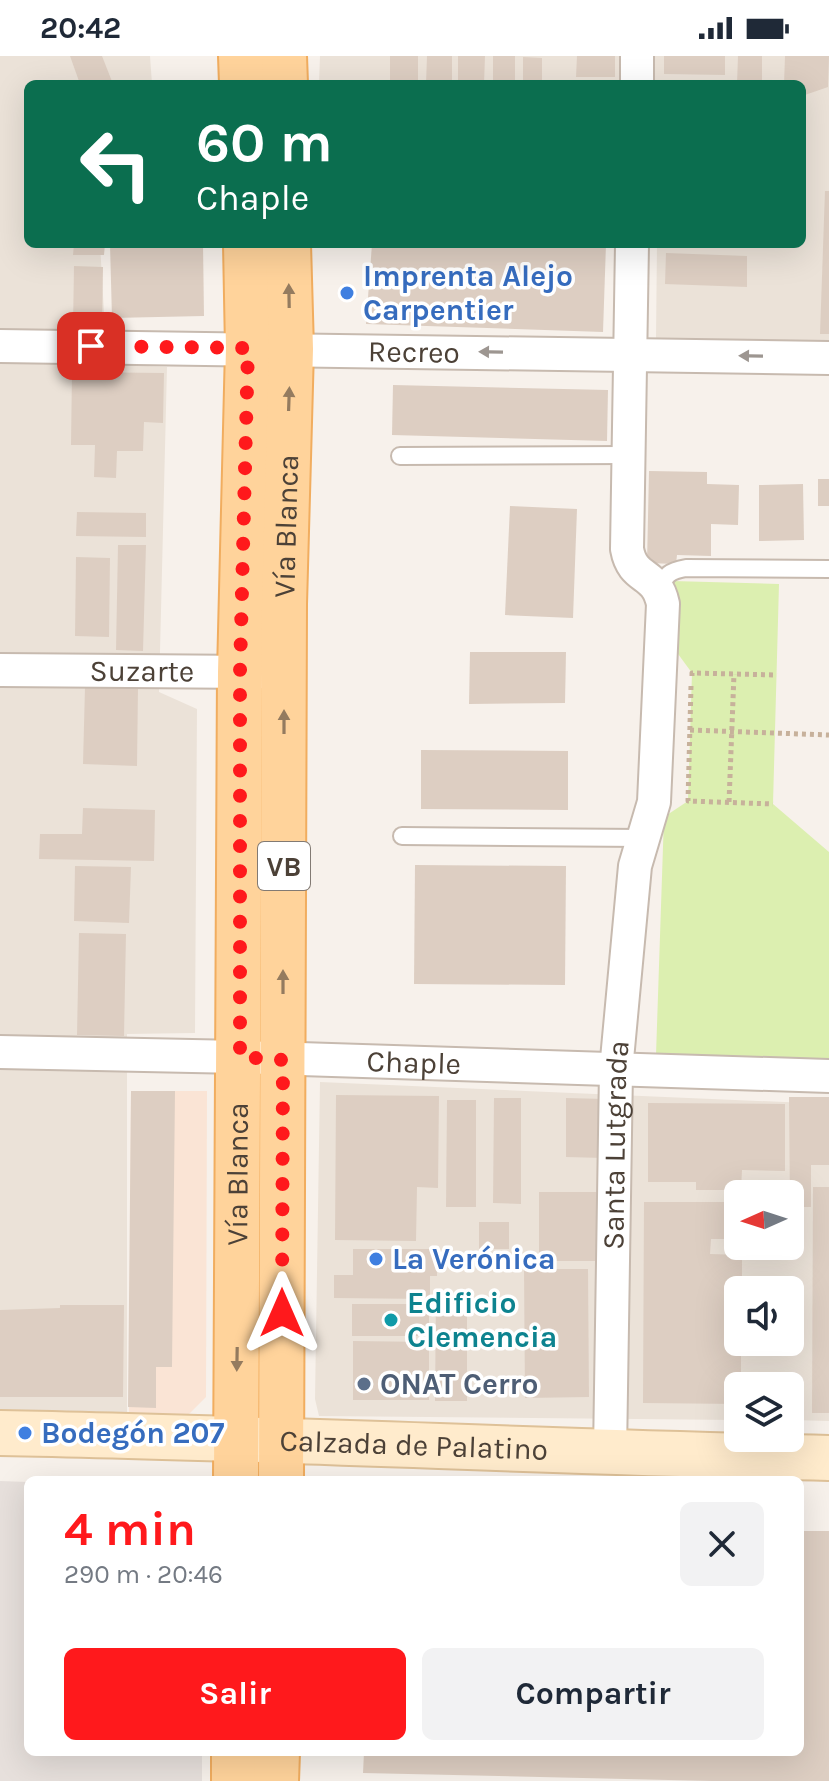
<!DOCTYPE html>
<html lang="es">
<head>
<meta charset="utf-8">
<style>
	body { margin:0; font-family:Karla,sans-serif; background:#f2f2f3; color:#1f2937; height:100vh; display:flex; flex-direction:column; font-size:30px; white-space:nowrap }
	* { box-sizing:border-box; margin:0 }
	p { font-size:26px; color:#747a83 }
	.icon { flex:none; width:44px; height:44px; fill:none; stroke:currentColor; stroke-width:2; stroke-linecap:round; stroke-linejoin:round }
	.map { position:relative; flex:1; overflow:hidden }
	.drawer { position:absolute; left:24px; top:1420px; width:780px; height:280px; display:flex; flex-direction:column; background:#fff; border-radius:12px; box-shadow:0 8px 32px #0002 }
	.drawer>* { flex:none }
	.guide { position:absolute; left:24px; top:24px; width:782px; height:168px; border-radius:12px; box-shadow:0 8px 32px #0002; background:#0b6e4f; color:#fff; overflow:hidden }
	.needle { width:52px; rotate:267deg }
	.tools { position:absolute; left:724px; top:1124px; display:grid; gap:16px }
	.tools a { display:grid; place-items:center; width:80px; height:80px; border-radius:12px; background:#fff; box-shadow:0 8px 32px #0002; font-size:40px }
	.pin { position:absolute; display:grid; place-items:center; width:68px; height:68px; color:#fff; margin:-34px; border-radius:16px; box-shadow:0 4px 12px #0006 }
	.me { position:absolute; width:88px; margin:-44px; rotate:0deg; stroke-linejoin:round; filter:drop-shadow(0 0 6px #0008) }
	.turn { display:flex; align-items:center; gap:28px; height:168px; padding:0 40px; font-size:36px }
	.turn .icon { width:104px; height:104px; stroke-width:2.5 }
	.turn b { display:block; font-size:56px; line-height:68px }
	.round { display:grid; place-items:center; flex:none; width:84px; height:84px; border-radius:12px; background:#f2f2f3 }
	.headline { display:flex; align-items:center; justify-content:space-between; height:136px; padding:0 40px }
	h1 { font-size:48px; font-weight:700; line-height:60px; color:#ff191c }
	.primary-button { display:flex; gap:16px; margin-top:auto; padding:16px 40px }
	.primary-button a { flex:1; height:92px; border-radius:12px; background:#ff191c; color:#fff; font-size:32px; font-weight:700; line-height:92px; text-align:center }
	.primary-button a+a { background:#f2f2f3; color:#1f2937 }
	.status { display:flex; justify-content:space-between; align-items:center; height:56px; padding:0 40px; background:#fff; direction:ltr }
	.status svg { height:22px; fill:currentColor }
	.map>svg:first-child { display:block }
	.residential { fill:#ebe2d8; fill-rule:evenodd }
	.commercial { fill:#fae4d5 }
	.industrial { fill:#e7e0dc }
	.green { fill:#dcefb0 }
	.building { fill:#ddcec2 }
	.lines { fill:none; stroke-linecap:round; stroke-linejoin:round }
	.lane-casing { stroke:#c7baaf; stroke-width:20 }
	.street-casing { stroke:#c7baaf; stroke-width:36 }
	.secondary-casing { stroke:#dec198; stroke-width:48 }
	.primary-casing { stroke:#f1ad5f; stroke-width:48 }
	.path { stroke:#c7b19b; stroke-width:5; stroke-dasharray:4 4; stroke-linecap:butt }
	.lane { stroke:#fff; stroke-width:16 }
	.street { stroke:#fff; stroke-width:32 }
	.secondary { stroke:#ffebcc; stroke-width:44 }
	.primary { stroke:#ffd39b; stroke-width:44 }
	.oneway { fill:#947b5f }
	.oneway2 { fill:#9d9691 }
	.route { stroke:#ff191c; stroke-width:14; stroke-dasharray:0 25.2 }
	.shop-dot { fill:#3f7fe0; stroke:#fff; stroke-width:3 }
	.culture-dot { fill:#0f9aa8; stroke:#fff; stroke-width:3 }
	.service-dot { fill:#5c6f8a; stroke:#fff; stroke-width:3 }
	.labels { text-anchor:middle; dominant-baseline:central; stroke-width:7; stroke-linejoin:round; paint-order:stroke }
	.shield { fill:#fff; stroke:#827a73; stroke-width:2 }
	.shield-label { font-size:28px; font-weight:bold; fill:#4c4137 }
	.shop-label { font-size:30px; font-weight:bold; fill:#366cbe; stroke:#fff; text-anchor:start }
	.street-label { font-size:30px; fill:#4c4137; stroke:#fff }
	.culture-label { font-size:30px; font-weight:bold; fill:#0d838f; stroke:#fff; text-anchor:start }
	.service-label { font-size:30px; font-weight:bold; fill:#4e5e75; stroke:#fff; text-anchor:start }
</style>
</head>
<body>
<div class="status"><b>20:42</b><svg viewBox="0 0 49 12"><path d="M0 12V9h3v3zM5 12V6h3v6zM10 12V3h3v9zM15 12V0h3v12zM26 1h20v11H26zM47 4h2v5h-2z"/></svg></div>
<div class="map">
<svg width="829" height="1725" viewBox="0 0 829 1725">
	<rect width="100%" height="100%" fill="#f7f1eb"/>
	<!-- residential -->
	<g class="residential">
		<polygon points="0,0 150,0 152,28 28,28 28,188 100,188 107,308 167,311 159,636 197,653 195,977 127,978 127,1363 0,1360"/>
		<polygon points="320,0 829,0 829,287 656,283 657,188 802,188 802,28 319,28"/>
		<path d="M320,1026L829,1048V1365L790,1364V1330H738V1364L319,1360L315,1343ZM738,1138H790V1190H738ZM738,1234H790V1286H738Z"/>
	</g>
	<!-- commercial -->
	<polygon class="commercial" points="131,1035 207,1035 206,1341 186,1361 129,1363"/>
	<!-- industrial -->
	<polygon class="industrial" points="0,1425 28,1426 28,1696 202,1696 202,1725 0,1725"/>
	<!-- green -->
	<polygon class="green" points="672,525 779,528 773,748 829,796 829,1004 656,999 664,761 688,745 692,617 670,587"/>
	<!-- building -->
	<g class="building">
		<polygon points="70,0 102,0 113,28 80,28"/>
		<rect x="390" y="0" width="28" height="28"/>
		<polygon points="427,0 452,0 452,28 426,28"/>
		<polygon points="458,0 485,0 484,28 458,28"/>
		<rect x="493" y="0" width="22" height="28"/>
		<polygon points="577,0 615,0 615,21 576,21"/>
		<polygon points="664,0 725,0 725,19 664,18"/>
		<polygon points="738,0 762,0 762,28 737,28"/>
		<polygon points="785,0 829,0 828,31 802,40 802,28 784,28"/>
		<polygon points="523,1 542,2 542,28 523,28"/>
		<polygon points="825,135 829,135 829,278 820,278"/>
		<polygon points="74,188 105,188 104,199 73,199"/>
		<polygon points="110,188 203,188 204,260 112,262"/>
		<polygon points="372,188 606,188 603,276 366,268"/>
		<polygon points="666,197 747,200 747,231 665,228"/>
		<polygon points="74,210 103,211 102,272 73,271"/>
		<polygon points="72,316 164,317 163,367 144,366 143,395 117,395 116,422 94,421 95,389 71,389"/>
		<polygon points="393,329 608,334 607,385 392,379"/>
		<polygon points="649,415 707,416 707,428 739,429 738,469 711,468 711,500 677,499 676,508 647,507"/>
		<rect x="818" y="423" width="11" height="27"/>
		<polygon points="803,428 804,484 759,485 759,429"/>
		<polygon points="510,450 577,453 573,562 505,559"/>
		<polygon points="77,456 146,457 146,481 76,480"/>
		<polygon points="118,489 146,489 143,595 116,594"/>
		<polygon points="76,501 110,502 109,581 75,580"/>
		<polygon points="470,596 566,596 565,647 469,648"/>
		<polygon points="85,631 138,632 137,710 83,708"/>
		<polygon points="421,694 568,695 568,754 421,753"/>
		<polygon points="83,752 155,754 154,805 39,803 40,778 82,778"/>
		<polygon points="415,809 566,810 565,929 414,928"/>
		<polygon points="75,810 131,811 129,867 74,865"/>
		<polygon points="79,877 126,878 124,980 77,979"/>
		<polygon points="131,1035 175,1035 172,1311 156,1311 156,1352 128,1351"/>
		<polygon points="336,1039 439,1040 438,1132 417,1131 416,1185 335,1184"/>
		<polygon points="789,1041 829,1041 829,1109 811,1109 811,1151 790,1151"/>
		<polygon points="494,1042 521,1042 521,1148 493,1147"/>
		<polygon points="566,1042 605,1043 604,1102 566,1101"/>
		<polygon points="447,1044 476,1044 476,1151 446,1151"/>
		<polygon points="648,1047 785,1048 785,1115 742,1114 741,1134 696,1134 696,1126 648,1126"/>
		<polygon points="813,1131 829,1131 829,1357 812,1357"/>
		<rect x="539" y="1136" width="60" height="69"/>
		<polygon points="644,1146 733,1146 733,1183 711,1183 710,1198 742,1199 742,1234 738,1234 738,1286 741,1286 741,1330 738,1330 738,1348 643,1347"/>
		<rect x="479" y="1166" width="30" height="27"/>
		<polygon points="353,1193 437,1193 437,1220 430,1220 430,1243 334,1242 334,1219 353,1219"/>
		<polygon points="524,1213 588,1213 589,1341 525,1342"/>
		<polygon points="436,1238 467,1238 467,1345 435,1345"/>
		<rect x="352" y="1248" width="77" height="32"/>
		<polygon points="60,1249 124,1249 123,1341 0,1341 0,1254 60,1252"/>
		<polygon points="353,1285 429,1286 429,1344 353,1344"/>
		<polygon points="800,1475 829,1475 829,1725 712,1725 363,1717 364,1696 800,1696"/>
	</g>
	<g class="lines">
		<!-- lane casing -->
		<g class="lane-casing">
			<g id="lane">
				<polyline points="400,400 628,399"/>
				<path d="M660,534C665,518 670,515 686,512L829,513"/>
				<polyline points="402,780 643,782"/>
			</g>
		</g>
		<!-- street casing -->
		<g class="street-casing">
			<g id="street">
				<polyline points="637,28 637,0"/>
				<path id="s1" d="M0,290L829,302"/>
				<path id="s2" d="M0,614L261,616"/>
				<path id="s3" d="M0,996L240,1001L829,1020"/>
				<path id="s4" d="M610,1397L616,1014L635,810L654,746L663,548C656,514 633,526 627,493L632,188"/>
			</g>
		</g>
		<!-- secondary casing -->
		<g class="secondary-casing">
			<g id="secondary">
				<path id="s5" d="M0,1377C276,1382 553,1396 829,1402"/>
			</g>
		</g>
		<!-- primary casing -->
		<g class="primary-casing">
			<g id="primary">
				<polyline points="241,0 242,28"/>
				<polyline points="284,0 285,28"/>
				<path id="s6" d="M236,1424L240,616L248,292L246,188"/>
				<path id="s7" d="M281,1424L284,548L291,293L288,188"/>
				<polyline points="234,1725 234,1696"/>
				<polyline points="276,1725 277,1696"/>
			</g>
		</g>
		<!-- path -->
		<g class="path">
			<polyline points="692,620 692,617 777,619"/>
			<polyline points="691,630 688,745 773,748"/>
			<polyline points="690,674 829,679"/>
			<polyline points="729,746 734,618"/>
		</g>
		<!-- lane -->
		<use href="#lane" class="lane"/>
		<!-- street -->
		<use href="#street" class="street"/>
		<!-- secondary -->
		<use href="#secondary" class="secondary"/>
		<!-- primary -->
		<use href="#primary" class="primary"/>
	</g>
	<!-- one-way arrows -->
	<defs><path id="oneway-solid" d="M-6-.8H1V-3.2L6.5 0L1 3.2V.8H-6Z" transform="scale(2)"/></defs>
	<g class="oneway">
		<use href="#oneway-solid" transform="translate(289 240) rotate(-91)"/>
		<use href="#oneway-solid" transform="translate(289 343) rotate(-88)"/>
		<use href="#oneway-solid" transform="translate(284 666) rotate(-90)"/>
		<use href="#oneway-solid" transform="translate(283 926) rotate(-90)"/>
		<use href="#oneway-solid" transform="translate(237 1303) rotate(91)"/>
	</g>
	<g class="oneway2">
		<use href="#oneway-solid" transform="translate(491 296) rotate(-179)"/>
		<use href="#oneway-solid" transform="translate(751 300) rotate(-179)"/>
	</g>
	<g class="lines">
		<!-- route -->
		<polyline class="route" points="91,290 248,292 240,616 240,1001 283,1004 282,1257"/>
	</g>
	<!-- markers -->
	<g class="shop-dot">
		<circle cx="347" cy="237" r="8"/>
		<circle cx="376" cy="1203" r="8"/>
		<circle cx="25" cy="1377" r="8"/>
	</g>
	<circle class="culture-dot" cx="391" cy="1264" r="8"/>
	<circle class="service-dot" cx="364" cy="1328" r="8"/>
	<g class="labels">
		<!-- shield labels -->
		<rect class="shield" x="258" y="786" width="52" height="48" rx="6"/>
		<g class="shield-label">
			<text x="284" y="810">VB</text>
		</g>
		<!-- shop labels -->
		<g class="shop-label">
			<text x="363" y="220">Imprenta Alejo<tspan x="363" dy="34">Carpentier</tspan></text>
			<text x="392" y="1203">La Verónica</text>
			<text x="41" y="1377">Bodegón 207</text>
		</g>
		<!-- street labels -->
		<g class="street-label">
			<text stroke="none"><textPath href="#s1" startOffset="414">Recreo</textPath></text>
			<text stroke="none"><textPath href="#s7" startOffset="954">Vía Blanca</textPath></text>
			<text stroke="none"><textPath href="#s2" startOffset="142">Suzarte</textPath></text>
			<text stroke="none"><textPath href="#s3" startOffset="414">Chaple</textPath></text>
			<text stroke="none"><textPath href="#s4" startOffset="308">Santa Lutgrada</textPath></text>
			<text stroke="none"><textPath href="#s6" startOffset="306">Vía Blanca</textPath></text>
			<text stroke="none"><textPath href="#s5" startOffset="414">Calzada de Palatino</textPath></text>
		</g>
		<!-- culture labels -->
		<g class="culture-label">
			<text x="407" y="1247">Edificio<tspan x="407" dy="34">Clemencia</tspan></text>
		</g>
		<!-- service labels -->
		<g class="service-label">
			<text x="380" y="1328">ONAT Cerro</text>
		</g>
	</g>
</svg>
<div class="tools">
<a><svg class="needle" viewBox="-14 -14 28 28"><path d="M0-13l5 13h-10z" fill="#e53935"/><path d="M0 13l5-13h-10z" fill="#747a83"/></svg></a>
<a><svg class="icon" aria-label="sound" viewBox="0 0 24 24"><path d="M4 9h4l5-4v14l-5-4H4zM17 9q2 3 0 6"/></svg></a>
<a><svg class="icon" aria-label="layers" viewBox="0 0 24 24"><path d="M12 4l9 5-9 5-9-5zM3 14l9 5 9-5"/></svg></a>
</div>
<div class="pin" style="left:91px;top:290px;background:#d93025"><svg class="icon" aria-label="arrive" viewBox="0 0 24 24"><path d="M6 21V4h12l-3 4 3 4H6"/></svg></div>
<svg class="me" style="left:282px;top:1257px" viewBox="-20 -20 40 40"><path d="M0-17L14 15 0 8-14 15z" fill="#ff191c" stroke="#fff" stroke-width="4"/></svg>
<div class="guide">
<div class="turn"><svg class="icon" aria-label="left" viewBox="0 0 24 24"><path d="M17 20v-9H6M10 6l-5 5 5 5"/></svg><div><b>60 m</b>Chaple</div></div>
</div>
<section class="drawer">
<div class="headline"><div><h1>4 min</h1><p>290 m · 20:46</p></div><a class="round"><svg class="icon" aria-label="close" viewBox="0 0 24 24"><path d="M6 6l12 12M18 6L6 18"/></svg></a></div>
<div class="primary-button"><a>Salir</a><a>Compartir</a></div>
</section>
</div>
</body>
</html>
